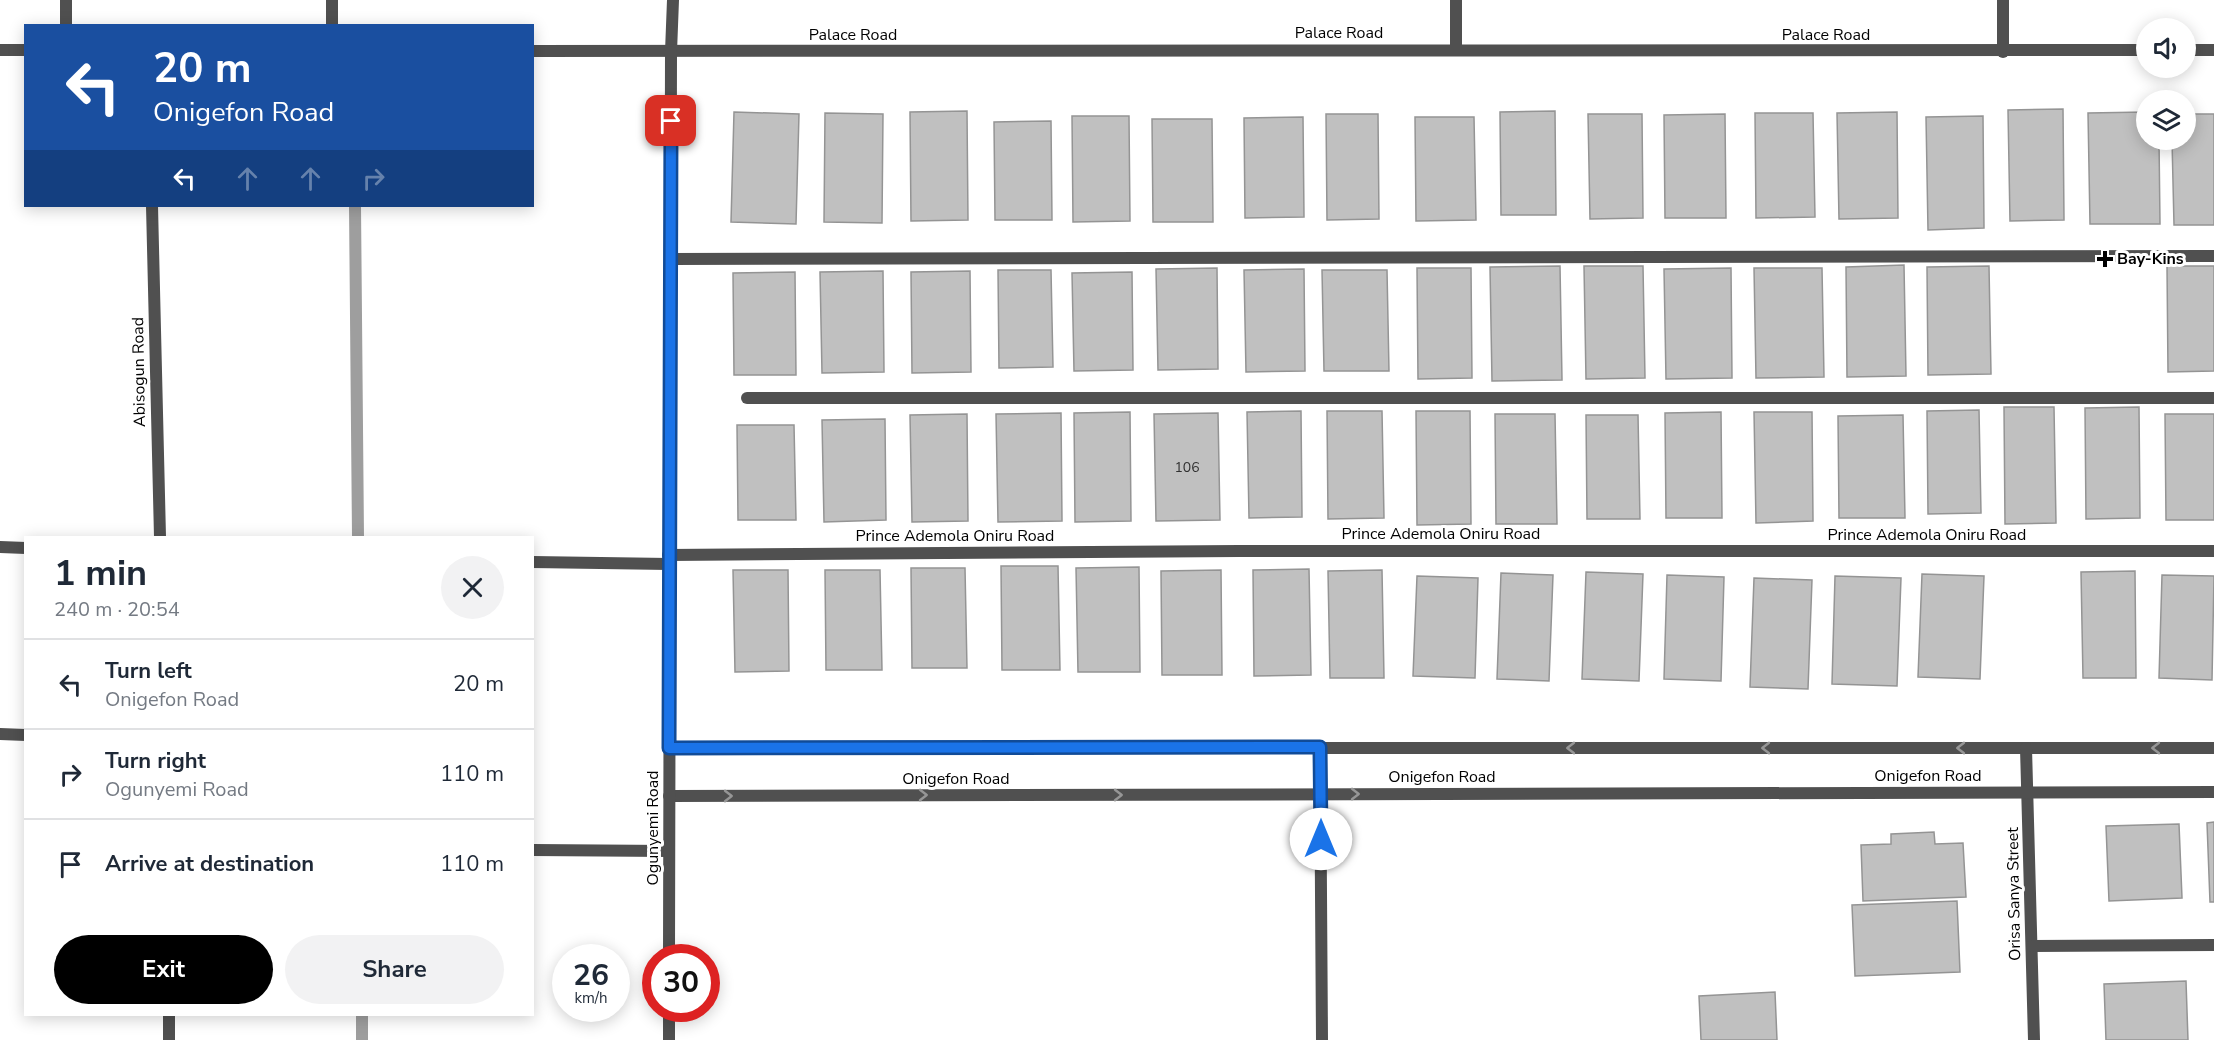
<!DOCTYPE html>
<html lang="en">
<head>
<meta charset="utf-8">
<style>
	body { margin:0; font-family:"Nunito Sans",sans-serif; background:#f2f2f3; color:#1f2937; height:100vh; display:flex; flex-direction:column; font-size:22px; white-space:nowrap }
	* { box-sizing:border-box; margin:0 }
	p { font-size:20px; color:#747a83 }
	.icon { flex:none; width:33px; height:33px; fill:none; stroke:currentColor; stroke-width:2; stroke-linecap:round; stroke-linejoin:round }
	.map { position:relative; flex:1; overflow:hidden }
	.sheet { position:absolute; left:24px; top:536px; width:510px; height:480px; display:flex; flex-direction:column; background:#fff; border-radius:0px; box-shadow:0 3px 15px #0003 }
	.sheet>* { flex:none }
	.banner { position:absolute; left:24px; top:24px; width:510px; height:183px; border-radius:0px; box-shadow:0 3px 15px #0003; background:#1a4fa0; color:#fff; overflow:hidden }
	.tools { position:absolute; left:2136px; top:18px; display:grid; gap:12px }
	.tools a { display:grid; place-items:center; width:60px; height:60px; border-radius:50%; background:#fff; box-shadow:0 3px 15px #0003; font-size:30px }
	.speed { position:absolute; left:552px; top:944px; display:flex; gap:12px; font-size:30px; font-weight:700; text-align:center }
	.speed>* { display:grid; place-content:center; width:78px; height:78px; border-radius:50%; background:#fff; box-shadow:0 3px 15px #0003; line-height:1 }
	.speed small { font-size:15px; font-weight:400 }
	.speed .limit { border:9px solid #d22; background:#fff; color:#111 }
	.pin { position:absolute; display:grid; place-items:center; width:51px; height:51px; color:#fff; margin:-26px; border-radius:12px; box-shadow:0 3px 9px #0006 }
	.me { position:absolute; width:66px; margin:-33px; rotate:0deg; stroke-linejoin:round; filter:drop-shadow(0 0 4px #0008) }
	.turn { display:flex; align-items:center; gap:21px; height:126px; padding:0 30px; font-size:27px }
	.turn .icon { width:78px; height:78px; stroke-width:2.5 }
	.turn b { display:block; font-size:42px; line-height:51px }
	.lanes { display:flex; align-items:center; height:57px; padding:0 30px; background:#0003; justify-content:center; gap:30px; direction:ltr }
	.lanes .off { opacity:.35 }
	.round { display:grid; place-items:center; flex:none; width:63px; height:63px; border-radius:32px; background:#f2f2f3 }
	.summary { display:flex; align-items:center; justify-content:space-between; height:102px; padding:0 30px }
	h1 { font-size:36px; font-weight:700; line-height:45px }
	.action { display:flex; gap:12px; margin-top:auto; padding:12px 30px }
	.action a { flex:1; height:69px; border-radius:36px; background:#000; color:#fff; font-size:24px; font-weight:700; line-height:69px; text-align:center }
	.action a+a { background:#f2f2f3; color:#1f2937 }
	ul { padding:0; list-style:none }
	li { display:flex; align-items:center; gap:18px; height:90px; padding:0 30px; border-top:2px solid #e0e1e3 }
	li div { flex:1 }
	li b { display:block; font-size:22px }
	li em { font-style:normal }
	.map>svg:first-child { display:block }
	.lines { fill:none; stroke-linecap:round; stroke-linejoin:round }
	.stream { stroke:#9e9e9e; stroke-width:12 }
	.building { fill:#c0c0c0; stroke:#949494; stroke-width:1.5 }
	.lane { stroke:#505050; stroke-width:12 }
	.street { stroke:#505050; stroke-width:12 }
	.oneway { stroke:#969696 }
	.route-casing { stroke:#114b97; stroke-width:15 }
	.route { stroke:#1a73e8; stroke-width:10 }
	.poi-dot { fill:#000; stroke:#fff; stroke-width:2 }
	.labels { text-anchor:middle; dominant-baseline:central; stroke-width:6; stroke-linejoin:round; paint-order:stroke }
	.number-label { font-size:14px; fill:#303030 }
	.street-label { font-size:16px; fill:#000; stroke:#fff }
	.poi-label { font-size:16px; font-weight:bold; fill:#000; stroke:#fff; text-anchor:start }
</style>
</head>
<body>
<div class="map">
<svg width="2214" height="1040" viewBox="0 0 2214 1040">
	<rect width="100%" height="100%" fill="#fff"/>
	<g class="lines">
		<!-- stream -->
		<g class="stream">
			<polyline points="355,206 358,537"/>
			<polyline points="362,1014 362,1040"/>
		</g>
	</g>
	<!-- building -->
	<g class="building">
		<polygon points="2063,109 2064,220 2010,221 2008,110"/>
		<polygon points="967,111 968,220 911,221 910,112"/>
		<polygon points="1555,111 1556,215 1501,215 1500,112"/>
		<polygon points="734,112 799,114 796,224 731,222"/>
		<polygon points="1897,112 1898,218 1839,219 1837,113"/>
		<polygon points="2146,112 2146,140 2159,140 2160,224 2090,224 2088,113"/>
		<polygon points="825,113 883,114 882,223 824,222"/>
		<polygon points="1755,113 1813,113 1815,217 1756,218"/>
		<polygon points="1326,114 1378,114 1379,219 1327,220"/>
		<polygon points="1588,114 1642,114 1643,218 1590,219"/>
		<polygon points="1725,114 1726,218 1665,218 1664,115"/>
		<polygon points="2186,114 2214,114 2214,225 2174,225 2172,140 2186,140"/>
		<polygon points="1072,116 1129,116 1130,221 1073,222"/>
		<polygon points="1983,116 1984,228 1928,230 1926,117"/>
		<polygon points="1303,117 1304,217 1245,218 1244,118"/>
		<polygon points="1415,117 1474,117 1476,220 1416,221"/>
		<polygon points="1152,119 1212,119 1213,222 1153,222"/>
		<polygon points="1051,121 1052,220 995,220 994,122"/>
		<polygon points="1904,265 1906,376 1847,377 1846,267"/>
		<polygon points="1560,266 1562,380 1492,381 1490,267"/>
		<polygon points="1584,266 1643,266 1645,378 1586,379"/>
		<polygon points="1989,266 1991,374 1928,375 1927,267"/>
		<polygon points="2167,266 2214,266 2214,371 2168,372"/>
		<polygon points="1217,268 1218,369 1158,370 1156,269"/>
		<polygon points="1417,268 1471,268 1472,378 1418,379"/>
		<polygon points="1731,268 1732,378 1666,379 1664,269"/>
		<polygon points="1754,268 1822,268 1824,377 1756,378"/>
		<polygon points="1304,269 1305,371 1246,372 1244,270"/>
		<polygon points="998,270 1051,270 1053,367 999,368"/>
		<polygon points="1322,270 1387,270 1389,371 1324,371"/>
		<polygon points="883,271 884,372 822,373 820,272"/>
		<polygon points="970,271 971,372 912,373 911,272"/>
		<polygon points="795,272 796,375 734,375 733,273"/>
		<polygon points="1132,272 1133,370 1074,371 1072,273"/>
		<polygon points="2004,407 2054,407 2056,523 2005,524"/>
		<polygon points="2139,407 2140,518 2086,519 2085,408"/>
		<polygon points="1979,410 1981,513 1928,514 1927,411"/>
		<polygon points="1301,411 1302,517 1249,518 1247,412"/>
		<polygon points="1327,411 1382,411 1384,518 1328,519"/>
		<polygon points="1416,411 1470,411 1471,524 1417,525"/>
		<polygon points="1130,412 1131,521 1075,522 1074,413"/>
		<polygon points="1721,412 1722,518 1666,518 1665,413"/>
		<polygon points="1754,412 1812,412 1813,521 1756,523"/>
		<polygon points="1061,413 1062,521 998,522 996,414"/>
		<polygon points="1218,413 1220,520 1156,521 1154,414"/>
		<polygon points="967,414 968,521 912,522 910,415"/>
		<polygon points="1495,414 1555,414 1557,524 1496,524"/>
		<polygon points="2165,414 2214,414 2214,520 2166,520"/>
		<polygon points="1586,415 1638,415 1640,519 1587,519"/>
		<polygon points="1903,415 1905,518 1839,518 1838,416"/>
		<polygon points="885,419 886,520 824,522 822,420"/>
		<polygon points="737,425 794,425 796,520 738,520"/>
		<polygon points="1001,566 1058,566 1060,670 1002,670"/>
		<polygon points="1139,567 1140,672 1078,672 1076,568"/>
		<polygon points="911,568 965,568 967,668 912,668"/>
		<polygon points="1309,569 1311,675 1254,676 1253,570"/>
		<polygon points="733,570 788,570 789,671 735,672"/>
		<polygon points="825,570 880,570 882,670 826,670"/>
		<polygon points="1221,570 1222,675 1162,675 1161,571"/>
		<polygon points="1382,570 1384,678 1330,678 1328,571"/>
		<polygon points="2135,571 2136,678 2083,678 2081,572"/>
		<polygon points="1586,572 1643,574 1639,681 1582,679"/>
		<polygon points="1501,573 1553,575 1549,681 1497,679"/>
		<polygon points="1922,574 1984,576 1980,679 1918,677"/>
		<polygon points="1667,575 1724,577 1721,681 1664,679"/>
		<polygon points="2162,575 2214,576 2212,680 2159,678"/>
		<polygon points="1417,576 1478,578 1475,678 1413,676"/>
		<polygon points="1835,576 1901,578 1897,686 1832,684"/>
		<polygon points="1754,578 1812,580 1808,689 1750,687"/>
		<polygon points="2214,822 2214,902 2210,902 2207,823"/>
		<polygon points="2179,824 2182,898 2109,901 2106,826"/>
		<polygon points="1934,832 1935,844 1963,843 1966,897 1863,901 1861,845 1891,844 1891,834"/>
		<polygon points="1957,901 1960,972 1855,976 1852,905"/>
		<polygon points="2186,981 2188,1040 2106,1040 2104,984"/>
		<polygon points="1775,992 1777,1040 1701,1040 1699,996"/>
	</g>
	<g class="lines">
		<!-- lane -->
		<g class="lane">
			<polyline points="66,0 66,26"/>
			<polyline points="332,0 332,26"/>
			<polyline points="671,52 673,0"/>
			<polyline points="2003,52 2003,0"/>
			<polyline points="0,547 26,548"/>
			<polyline points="532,562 669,564"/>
			<polyline points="532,850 669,851"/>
		</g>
		<!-- street -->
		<g class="street">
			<polyline points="1456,0 1456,49"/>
			<polyline points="0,50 26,50"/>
			<polyline points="2186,50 2214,50"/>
			<polyline points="532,51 2146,50"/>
			<polyline points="152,206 160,537"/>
			<polyline points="670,259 2214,256"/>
			<polyline points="747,398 2214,398"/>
			<polyline points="668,555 1239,551 2214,551"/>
			<polyline points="0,734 26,735"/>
			<polyline points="1320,747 1322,1040"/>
			<polyline points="669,748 2214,748"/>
			<polyline points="2026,748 2034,1040"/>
			<polyline points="669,796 2214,792"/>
			<polyline points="2032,946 2214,945"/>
			<polyline points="669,957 671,52"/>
			<polyline points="669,1008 669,1040"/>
			<polyline points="169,1014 169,1040"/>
		</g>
	</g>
	<!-- one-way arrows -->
	<defs><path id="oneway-chevron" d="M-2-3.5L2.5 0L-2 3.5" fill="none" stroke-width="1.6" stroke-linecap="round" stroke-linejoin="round" transform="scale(1.5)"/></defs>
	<g class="oneway">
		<use href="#oneway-chevron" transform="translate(1571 748) rotate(-180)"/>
		<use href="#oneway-chevron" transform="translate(1766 748) rotate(-180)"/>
		<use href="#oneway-chevron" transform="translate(1961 748) rotate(-180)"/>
		<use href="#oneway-chevron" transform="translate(2156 748) rotate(-180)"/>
		<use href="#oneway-chevron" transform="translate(1355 794)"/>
		<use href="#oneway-chevron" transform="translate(923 795)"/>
		<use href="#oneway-chevron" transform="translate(1118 795)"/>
		<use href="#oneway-chevron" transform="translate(728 796)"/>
	</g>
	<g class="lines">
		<!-- route casing -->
		<g class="route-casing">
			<polyline id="route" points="671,121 669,748 1320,747 1321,839"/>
		</g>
		<!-- route -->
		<use href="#route" class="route"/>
	</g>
	<!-- markers -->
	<path class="poi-dot" d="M2102 250h6v6h6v6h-6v6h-6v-6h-6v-6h6z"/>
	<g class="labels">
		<!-- number labels -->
		<g class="number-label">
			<text x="1187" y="467">106</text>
		</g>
		<!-- street labels -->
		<g class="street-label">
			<text x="1339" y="33">Palace Road</text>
			<text x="853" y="35">Palace Road</text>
			<text x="1826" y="35">Palace Road</text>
			<text transform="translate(139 372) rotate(-91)">Abisogun Road</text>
			<text x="1441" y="534">Prince Ademola Oniru Road</text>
			<text x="1927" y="535">Prince Ademola Oniru Road</text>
			<text x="955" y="536">Prince Ademola Oniru Road</text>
			<text x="1928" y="776">Onigefon Road</text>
			<text x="1442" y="777">Onigefon Road</text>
			<text x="956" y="779">Onigefon Road</text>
			<text transform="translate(653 828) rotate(-90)">Ogunyemi Road</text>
			<text transform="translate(2014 894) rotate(-91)">Orisa Sanya Street</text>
		</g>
		<!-- poi labels -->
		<g class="poi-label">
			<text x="2117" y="259">Bay-Kins</text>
		</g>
	</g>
</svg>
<div class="tools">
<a><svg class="icon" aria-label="sound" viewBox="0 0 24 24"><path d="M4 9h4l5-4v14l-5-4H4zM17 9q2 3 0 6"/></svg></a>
<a><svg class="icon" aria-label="layers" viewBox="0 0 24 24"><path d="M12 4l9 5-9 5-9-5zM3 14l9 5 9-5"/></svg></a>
</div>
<div class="speed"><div>26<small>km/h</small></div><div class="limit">30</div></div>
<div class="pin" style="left:671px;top:121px;background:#d93025"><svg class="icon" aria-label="arrive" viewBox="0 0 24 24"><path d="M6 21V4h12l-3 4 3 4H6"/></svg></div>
<svg class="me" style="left:1321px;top:839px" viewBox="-20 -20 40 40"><circle r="19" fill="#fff"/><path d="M0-13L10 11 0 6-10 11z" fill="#1a73e8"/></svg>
<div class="banner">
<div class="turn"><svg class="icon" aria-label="left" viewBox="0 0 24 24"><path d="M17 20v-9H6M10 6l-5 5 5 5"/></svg><div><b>20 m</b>Onigefon Road</div></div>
<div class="lanes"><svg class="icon" aria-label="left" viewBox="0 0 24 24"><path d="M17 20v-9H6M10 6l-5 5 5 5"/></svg><svg class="icon off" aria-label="ahead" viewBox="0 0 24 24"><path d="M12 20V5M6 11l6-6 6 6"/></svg><svg class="icon off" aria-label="ahead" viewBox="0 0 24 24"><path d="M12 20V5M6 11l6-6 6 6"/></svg><svg class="icon off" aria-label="right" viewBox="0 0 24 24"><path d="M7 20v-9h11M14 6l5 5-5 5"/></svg></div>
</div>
<section class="sheet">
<div class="summary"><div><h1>1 min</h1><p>240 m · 20:54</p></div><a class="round"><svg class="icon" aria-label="close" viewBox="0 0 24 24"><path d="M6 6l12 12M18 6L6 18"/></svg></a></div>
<ul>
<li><svg class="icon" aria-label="left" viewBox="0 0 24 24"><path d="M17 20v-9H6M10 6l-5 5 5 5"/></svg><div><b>Turn left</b><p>Onigefon Road</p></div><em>20 m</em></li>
<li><svg class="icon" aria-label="right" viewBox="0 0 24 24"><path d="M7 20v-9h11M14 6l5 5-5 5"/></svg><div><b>Turn right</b><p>Ogunyemi Road</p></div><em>110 m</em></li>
<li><svg class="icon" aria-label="arrive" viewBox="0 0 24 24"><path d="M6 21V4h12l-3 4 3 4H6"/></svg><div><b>Arrive at destination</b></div><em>110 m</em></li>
</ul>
<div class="action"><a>Exit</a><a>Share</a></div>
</section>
</div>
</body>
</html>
